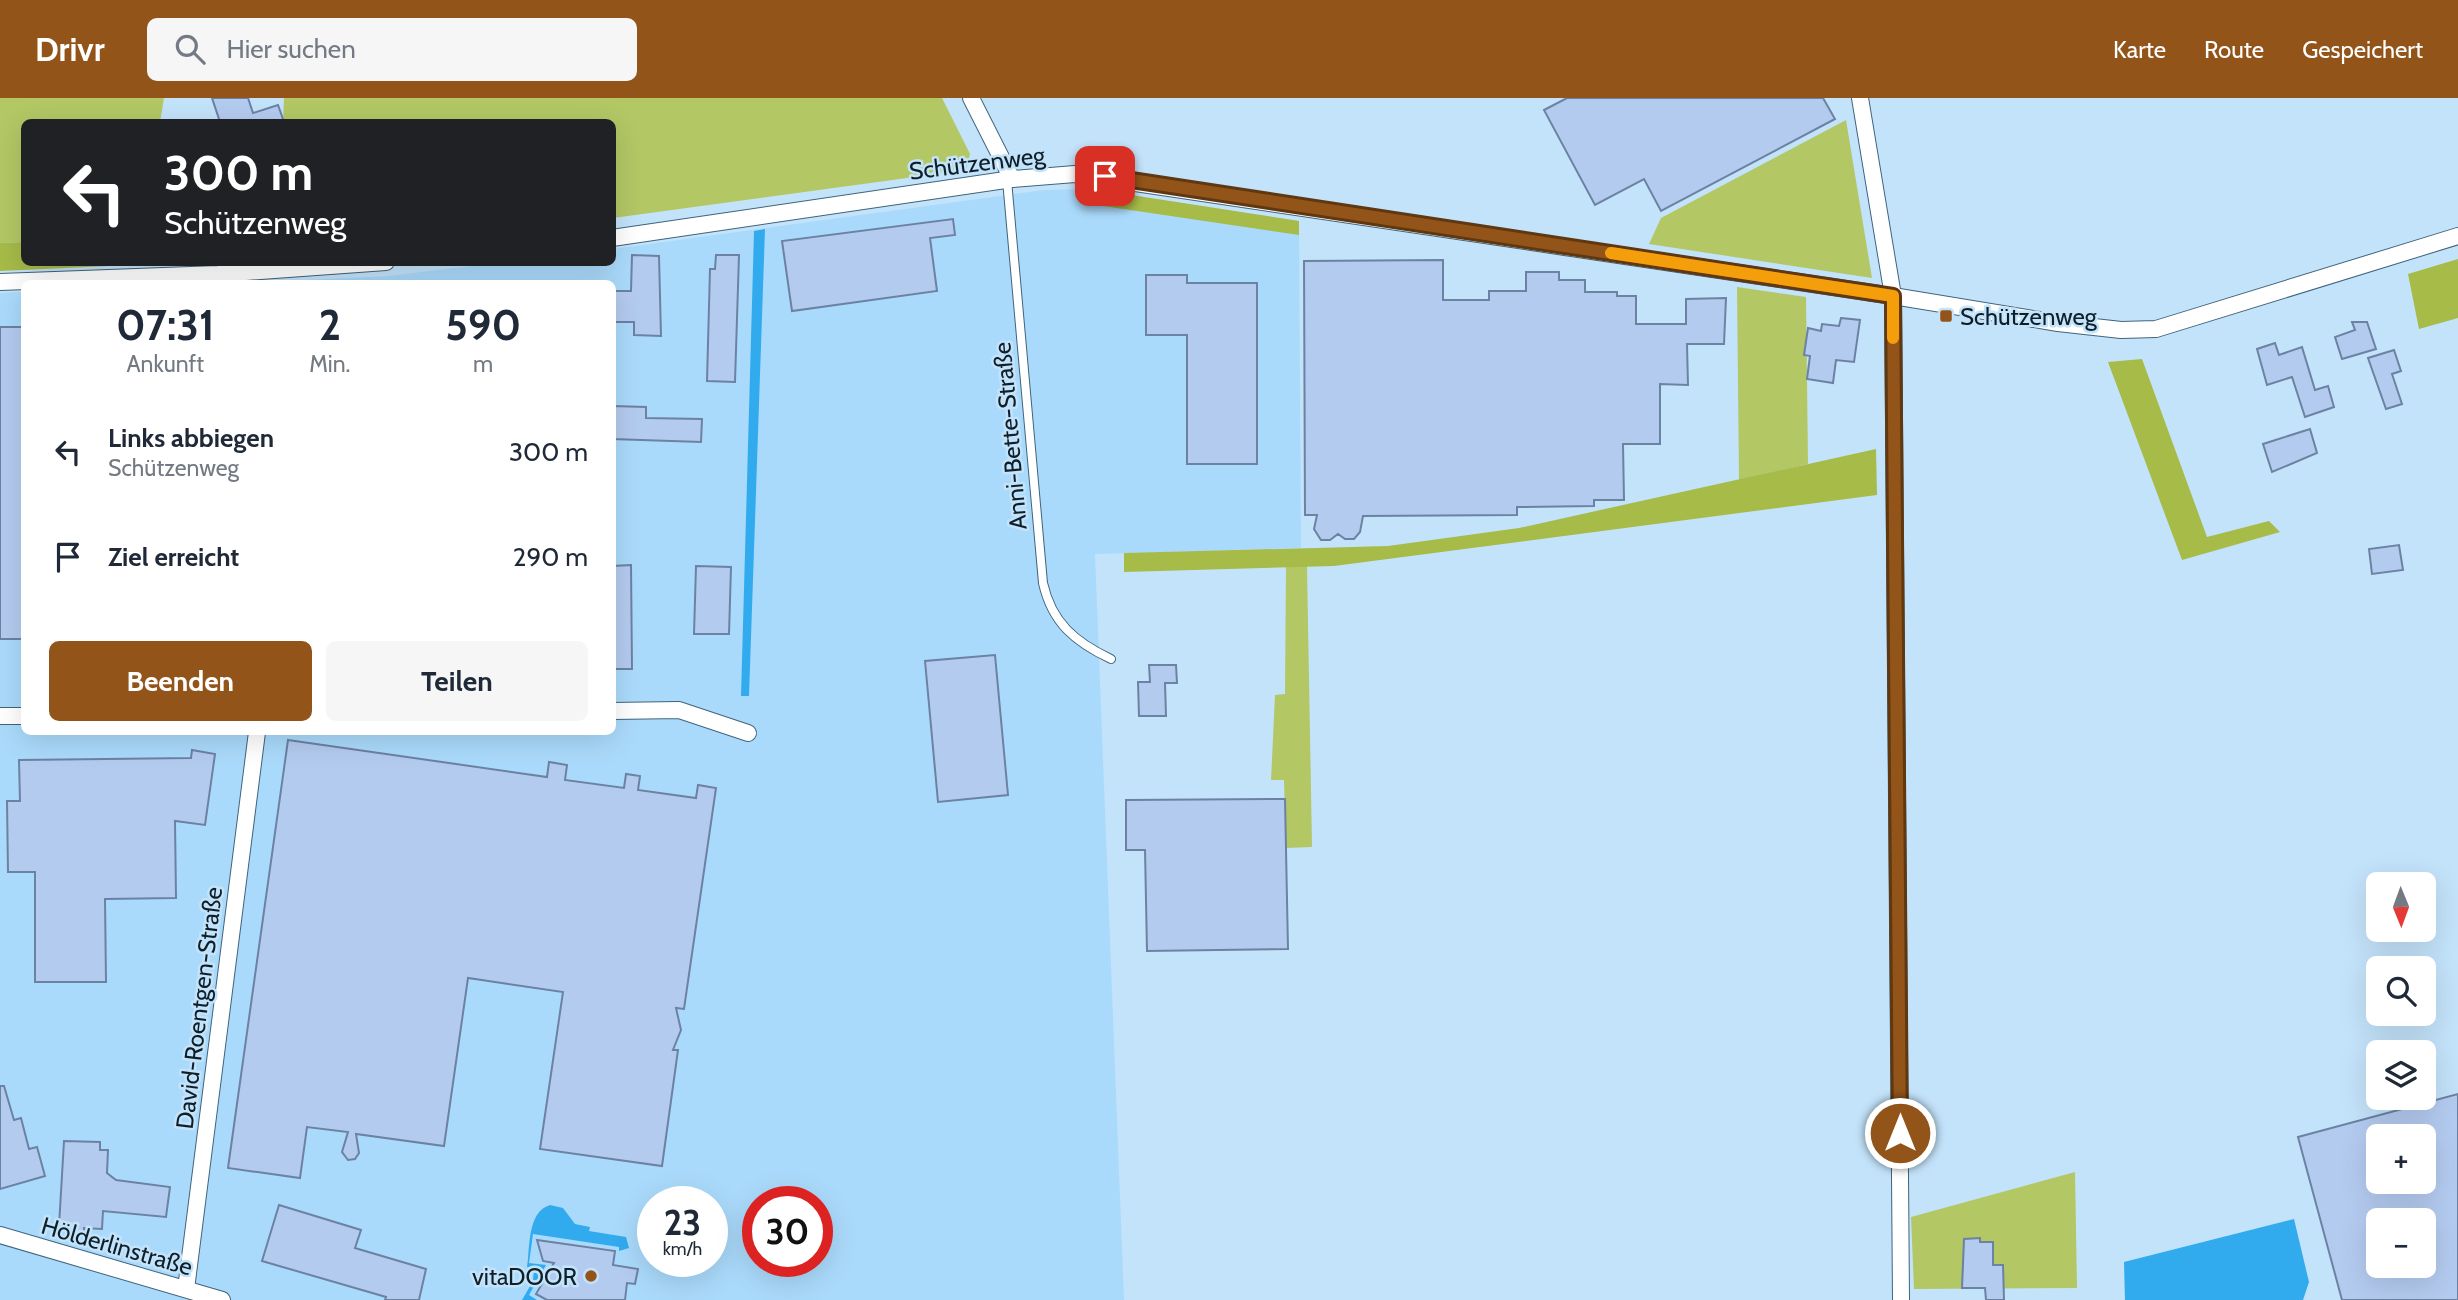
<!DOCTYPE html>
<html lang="de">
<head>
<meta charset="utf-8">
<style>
	body { margin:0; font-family:Cabin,sans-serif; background:#f6f6f7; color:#1f2937; height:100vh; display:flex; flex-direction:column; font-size:26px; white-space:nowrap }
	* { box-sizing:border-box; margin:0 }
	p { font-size:23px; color:#747a83 }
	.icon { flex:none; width:38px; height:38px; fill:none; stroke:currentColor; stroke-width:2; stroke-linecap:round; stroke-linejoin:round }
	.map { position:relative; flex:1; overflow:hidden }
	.sheet { position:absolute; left:21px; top:182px; width:595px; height:455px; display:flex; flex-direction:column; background:#fff; border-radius:10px; box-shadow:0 7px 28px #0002 }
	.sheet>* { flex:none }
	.hud { position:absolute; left:21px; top:21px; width:595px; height:147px; border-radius:10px; box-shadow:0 7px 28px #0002; background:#202124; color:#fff; overflow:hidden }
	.needle { width:46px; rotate:179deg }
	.tools { position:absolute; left:2366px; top:774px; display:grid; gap:14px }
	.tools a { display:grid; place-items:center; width:70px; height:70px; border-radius:10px; background:#fff; box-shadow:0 7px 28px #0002; font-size:35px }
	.speed { position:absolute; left:637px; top:1088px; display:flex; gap:14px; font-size:35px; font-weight:700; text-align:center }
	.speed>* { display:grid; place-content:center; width:91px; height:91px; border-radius:50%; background:#fff; box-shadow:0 7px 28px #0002; line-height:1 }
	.speed small { font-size:18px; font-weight:400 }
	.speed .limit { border:10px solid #d22; background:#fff; color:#111 }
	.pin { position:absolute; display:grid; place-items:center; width:60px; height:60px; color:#fff; margin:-30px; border-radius:14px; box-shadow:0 4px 10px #0006 }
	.me { position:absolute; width:77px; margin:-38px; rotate:0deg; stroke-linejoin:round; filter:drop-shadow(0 0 5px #0008) }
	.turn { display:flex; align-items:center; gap:24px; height:147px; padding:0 28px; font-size:32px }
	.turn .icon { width:91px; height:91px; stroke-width:2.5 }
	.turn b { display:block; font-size:49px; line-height:60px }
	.eta { display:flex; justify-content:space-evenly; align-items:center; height:119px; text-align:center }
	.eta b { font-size:42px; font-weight:700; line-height:49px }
	.action { display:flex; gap:14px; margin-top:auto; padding:14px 28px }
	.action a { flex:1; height:80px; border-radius:10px; background:#925419; color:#fff; font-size:28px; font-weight:700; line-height:80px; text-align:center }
	.action a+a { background:#f6f6f7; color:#1f2937 }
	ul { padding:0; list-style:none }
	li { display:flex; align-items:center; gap:21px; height:105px; padding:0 28px }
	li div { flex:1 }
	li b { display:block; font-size:26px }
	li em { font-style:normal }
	header { display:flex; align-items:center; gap:42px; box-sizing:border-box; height:98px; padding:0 35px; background:#925419; color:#fff }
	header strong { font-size:33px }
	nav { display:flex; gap:38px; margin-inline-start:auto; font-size:24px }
	.search { width:490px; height:63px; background:#f6f6f7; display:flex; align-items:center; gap:18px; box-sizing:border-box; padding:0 24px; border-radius:10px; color:#747a83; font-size:26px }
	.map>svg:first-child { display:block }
	.built { fill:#aadafb; fill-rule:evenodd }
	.green { fill:#b3c765 }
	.forest { fill:#a6bb48 }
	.water { fill:#31abee }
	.building { fill:#b4cbf0; stroke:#6c82a3; stroke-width:2; fill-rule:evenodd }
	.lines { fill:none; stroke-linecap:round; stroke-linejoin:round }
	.lane-casing { stroke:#3f647c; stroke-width:10 }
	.street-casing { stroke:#3f647c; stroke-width:18 }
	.lane { stroke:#fff; stroke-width:8 }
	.street { stroke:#fff; stroke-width:16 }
	.route-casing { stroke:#5f3710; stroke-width:18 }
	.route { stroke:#925419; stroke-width:12 }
	.slow { stroke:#f59e0b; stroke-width:12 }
	.poi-dot { fill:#925419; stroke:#c3e3fa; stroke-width:2.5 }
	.labels { text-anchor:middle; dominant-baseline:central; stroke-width:5; stroke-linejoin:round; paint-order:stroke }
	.street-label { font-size:24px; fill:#0f1f29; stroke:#c3e3fa }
	.poi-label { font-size:24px; fill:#0f1f29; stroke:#c3e3fa; text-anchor:start }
</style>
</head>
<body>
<header>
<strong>Drivr</strong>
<div class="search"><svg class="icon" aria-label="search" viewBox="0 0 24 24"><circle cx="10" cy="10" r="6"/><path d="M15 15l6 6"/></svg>Hier suchen</div>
<nav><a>Karte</a><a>Route</a><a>Gespeichert</a></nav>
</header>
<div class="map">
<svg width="2458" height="1202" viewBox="0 0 2458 1202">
	<rect width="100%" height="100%" fill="#c3e3fa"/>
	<!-- built -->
	<path class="built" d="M1087,91L1299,123L1301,450L1095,456L1124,1202H0V195L24,194V634H612V186L245,185L388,178L506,164H612L613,151L1044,92ZM653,1104H712V1164H653ZM758,1104H817V1164H758Z"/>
	<!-- green -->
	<g class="green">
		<polygon points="0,0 164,0 160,24 24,24 24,144 0,145"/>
		<polygon points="284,0 942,0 970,56 966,72 613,120 612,24 283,24"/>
		<polygon points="1846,22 1872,180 1649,146 1661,120"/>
		<polygon points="1737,189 1806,199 1808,366 1739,382"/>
		<polygon points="1307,468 1312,749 1286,750 1284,682 1271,682 1275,597 1285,596 1286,469"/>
		<polygon points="2075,1074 2077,1190 1914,1191 1911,1119"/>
	</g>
	<!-- forest -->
	<g class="forest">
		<polygon points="1099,92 1299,123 1299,137 1103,108"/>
		<polygon points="24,144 24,164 175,165 0,173 0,145"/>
		<polygon points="2458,161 2458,220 2419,231 2408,176"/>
		<polygon points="2142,261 2207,439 2269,423 2280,434 2182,462 2108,264"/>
		<polygon points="1876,351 1877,397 1334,468 1124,474 1124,455 1388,448 1519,430"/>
	</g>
	<!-- water -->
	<g class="water">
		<polygon points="765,131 749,598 741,598 754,133"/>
		<path d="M550,1107L563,1110L575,1126L590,1129L589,1133L626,1139L629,1150L619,1153V1149L533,1136L529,1165L546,1167L529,1197L537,1202H522L533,1183L534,1171L527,1169C530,1149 527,1114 550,1107Z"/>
		<polygon points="2294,1121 2309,1184 2303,1202 2125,1202 2124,1164"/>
	</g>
	<!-- building -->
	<g class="building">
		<polygon points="212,0 248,0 253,15 278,7 284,24 220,24"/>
		<polygon points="1567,0 1823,0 1835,21 1661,113 1644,81 1595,107 1544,12"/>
		<polygon points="953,121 955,137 930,140 937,193 792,213 782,143"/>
		<polygon points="632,157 659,158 661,238 634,237 634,224 612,224 612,193 631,193"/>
		<polygon points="716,157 739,157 735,284 707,283 710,171 715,171"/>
		<polygon points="1443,162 1443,202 1489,202 1489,193 1526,193 1526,174 1559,174 1559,182 1585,182 1585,194 1617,194 1617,198 1636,198 1636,226 1686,226 1686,201 1726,200 1724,246 1687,246 1688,287 1660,286 1660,346 1623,346 1624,402 1594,402 1594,408 1517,409 1517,417 1363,418 1360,434 1354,441 1345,441 1338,436 1330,442 1321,442 1314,431 1317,417 1305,417 1304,163"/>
		<polygon points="1146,177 1187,177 1187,185 1257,185 1257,366 1187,366 1187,237 1146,237"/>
		<polygon points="1841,220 1860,222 1854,264 1836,262 1833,285 1807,281 1810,258 1804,257 1808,230 1821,233 1822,226 1839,228"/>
		<polygon points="2352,224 2367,224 2376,251 2342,261 2335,239 2355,232"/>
		<rect x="0" y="229" width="24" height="312"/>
		<polygon points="2275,245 2279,257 2302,249 2315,292 2328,288 2334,309 2305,319 2292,279 2267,287 2257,251"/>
		<polygon points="2394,252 2401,273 2392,276 2402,306 2386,311 2368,260"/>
		<polygon points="612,308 646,309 646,320 702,321 701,344 612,341"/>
		<polygon points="2310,331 2317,355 2272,374 2263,346"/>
		<polygon points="2399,447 2403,472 2372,476 2369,451"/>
		<polygon points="631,467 632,571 612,571 612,468"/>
		<polygon points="696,468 731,469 729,536 694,536"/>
		<polygon points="995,557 1008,697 938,704 925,563"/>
		<polygon points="1149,567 1176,567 1177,585 1165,585 1166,618 1139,618 1138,584 1150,584"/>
		<polygon points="288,642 547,679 549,664 567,667 565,682 624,690 626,676 640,678 638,692 696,700 698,687 716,690 684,911 676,910 681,932 673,952 678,952 662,1068 540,1051 563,894 468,880 444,1048 356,1036 359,1055 355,1061 348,1062 342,1054 348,1034 307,1029 300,1080 228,1070"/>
		<polygon points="192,652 215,656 205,727 175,723 176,800 105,801 106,884 35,884 35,774 8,774 7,703 20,703 19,662 191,660"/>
		<polygon points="1285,701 1288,851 1147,853 1145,752 1126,752 1126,702"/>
		<polygon points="0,988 4,988 14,1022 21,1020 29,1051 37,1049 45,1078 0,1091"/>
		<path d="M2458,996V1202H2342L2298,1039ZM2378,1038H2424V1083H2378ZM2378,1122H2424V1167H2378Z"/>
		<polygon points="64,1043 100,1044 100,1052 108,1052 107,1075 116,1082 170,1089 166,1119 103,1113 102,1131 84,1130 84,1135 70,1134 70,1129 59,1128"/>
		<polygon points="279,1107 361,1132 355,1150 426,1171 419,1202 385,1202 386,1199 262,1163"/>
		<polygon points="1980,1140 1980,1144 1993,1144 1993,1167 2003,1167 2004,1202 1986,1202 1985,1190 1962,1190 1964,1141"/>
		<polygon points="537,1142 615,1153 613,1167 638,1171 635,1186 627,1185 625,1202 547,1202 536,1196 554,1165 543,1163"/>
	</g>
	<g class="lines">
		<!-- lane casing -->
		<g class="lane-casing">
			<path id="lane" d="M1007,82L1043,485C1052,525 1075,544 1111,561"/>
		</g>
		<!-- street casing -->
		<g class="street-casing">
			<g id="street">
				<polyline points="971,0 1012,81"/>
				<polyline points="1860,0 1893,198 1901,1202"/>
				<polyline points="612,140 1012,81 1075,76 1893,198 2058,225 2121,232 2156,231 2458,138"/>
				<polyline points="0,184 218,176 386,164"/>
				<polyline points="612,613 679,612 748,635"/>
				<polyline points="0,618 24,618"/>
				<polyline points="0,1137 222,1202"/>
				<polyline points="186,1191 257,634"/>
			</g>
		</g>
		<!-- lane -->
		<use href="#lane" class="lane"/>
		<!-- street -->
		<use href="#street" class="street"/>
	</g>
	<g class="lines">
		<!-- route casing -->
		<g class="route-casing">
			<polyline id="route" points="1105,78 1893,198 1900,1035"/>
		</g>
		<!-- route -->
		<use href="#route" class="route"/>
		<!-- slow -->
		<polyline class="slow" points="1611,155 1893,198 1893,240"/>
	</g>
	<!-- markers -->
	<g class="poi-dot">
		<rect x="1939" y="211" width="14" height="14" rx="3.5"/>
		<circle cx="591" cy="1178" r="7"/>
	</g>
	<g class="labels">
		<!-- street labels -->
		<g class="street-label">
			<text transform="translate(977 65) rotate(-7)">Schützenweg</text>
			<text transform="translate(1010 338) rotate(-95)">Anni-Bette-Straße</text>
			<text transform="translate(199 910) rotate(-83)">David-Roentgen-Straße</text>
			<text transform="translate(117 1148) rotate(16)">Hölderlinstraße</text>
		</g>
		<!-- poi labels -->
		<g class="poi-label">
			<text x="1960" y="218">Schützenweg</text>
			<text x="577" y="1178" text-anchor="end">vitaDOOR</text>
		</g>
	</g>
</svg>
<div class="tools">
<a><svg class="needle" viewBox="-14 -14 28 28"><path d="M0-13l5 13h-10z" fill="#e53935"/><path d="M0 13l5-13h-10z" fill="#747a83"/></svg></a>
<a><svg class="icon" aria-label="search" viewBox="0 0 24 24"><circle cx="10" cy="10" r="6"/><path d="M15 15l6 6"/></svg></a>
<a><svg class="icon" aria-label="layers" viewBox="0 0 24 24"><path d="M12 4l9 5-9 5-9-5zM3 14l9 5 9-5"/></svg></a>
<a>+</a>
<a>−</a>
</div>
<div class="speed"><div>23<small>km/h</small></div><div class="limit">30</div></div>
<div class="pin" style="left:1105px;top:78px;background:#d93025"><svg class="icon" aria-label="arrive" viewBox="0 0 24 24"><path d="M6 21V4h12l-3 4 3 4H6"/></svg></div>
<svg class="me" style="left:1900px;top:1035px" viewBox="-20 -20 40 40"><circle r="17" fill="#925419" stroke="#fff" stroke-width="3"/><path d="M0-11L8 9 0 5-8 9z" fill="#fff"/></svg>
<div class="hud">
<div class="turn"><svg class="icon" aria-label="left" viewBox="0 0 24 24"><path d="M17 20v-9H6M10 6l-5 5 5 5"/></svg><div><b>300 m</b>Schützenweg</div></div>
</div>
<section class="sheet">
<div class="eta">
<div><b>07:31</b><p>Ankunft</p></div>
<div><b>2</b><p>Min.</p></div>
<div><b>590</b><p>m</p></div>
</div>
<ul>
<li><svg class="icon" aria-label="left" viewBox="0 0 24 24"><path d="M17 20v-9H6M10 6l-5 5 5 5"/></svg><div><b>Links abbiegen</b><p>Schützenweg</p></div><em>300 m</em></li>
<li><svg class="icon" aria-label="arrive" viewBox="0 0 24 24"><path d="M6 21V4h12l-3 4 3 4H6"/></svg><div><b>Ziel erreicht</b></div><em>290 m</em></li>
</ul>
<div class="action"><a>Beenden</a><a>Teilen</a></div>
</section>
</div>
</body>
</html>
